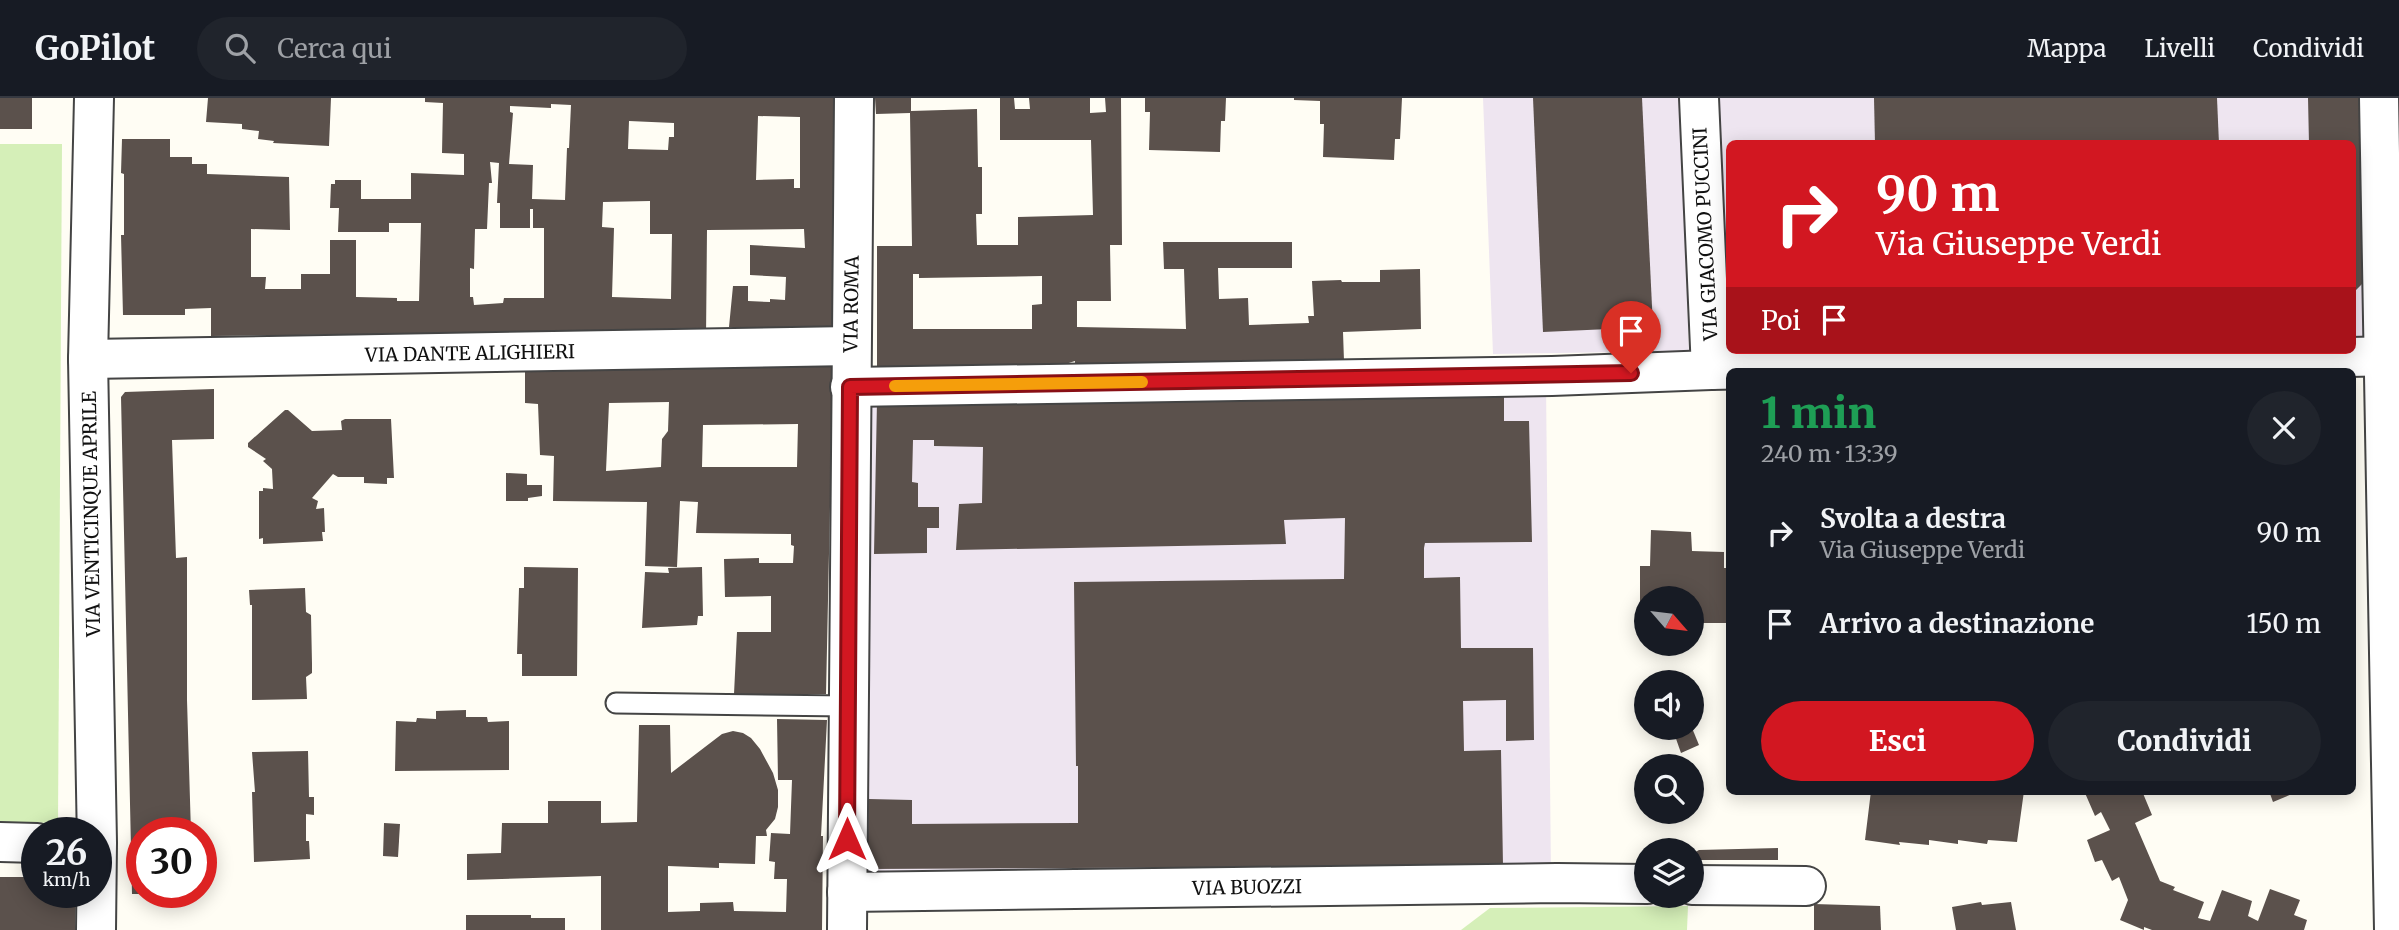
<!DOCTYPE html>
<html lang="it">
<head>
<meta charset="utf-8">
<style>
	body { margin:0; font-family:Merriweather,serif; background:#20242c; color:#f1f3f6; height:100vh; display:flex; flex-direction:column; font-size:26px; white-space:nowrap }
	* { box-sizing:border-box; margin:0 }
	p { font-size:23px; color:#9ea1a6 }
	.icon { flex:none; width:38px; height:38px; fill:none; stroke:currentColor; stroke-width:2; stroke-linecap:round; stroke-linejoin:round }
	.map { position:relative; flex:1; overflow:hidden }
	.panel { position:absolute; left:1726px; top:270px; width:630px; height:427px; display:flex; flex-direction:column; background:#171b24; border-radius:10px; box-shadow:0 4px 18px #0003 }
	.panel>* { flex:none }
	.banner { position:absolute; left:1726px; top:42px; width:630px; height:214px; border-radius:10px; box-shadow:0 4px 18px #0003; background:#d21721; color:#fff; overflow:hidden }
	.needle { width:46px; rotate:118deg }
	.tools { position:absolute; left:1634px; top:488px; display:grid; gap:14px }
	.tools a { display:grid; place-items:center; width:70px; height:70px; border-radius:50%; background:#171b24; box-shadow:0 4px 18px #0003; font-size:35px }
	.speed { position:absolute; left:21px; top:719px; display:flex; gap:14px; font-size:35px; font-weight:700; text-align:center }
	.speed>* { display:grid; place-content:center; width:91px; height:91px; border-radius:50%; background:#171b24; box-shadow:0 4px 18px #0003; line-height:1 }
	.speed small { font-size:18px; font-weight:400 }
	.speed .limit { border:10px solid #d22; background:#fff; color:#111 }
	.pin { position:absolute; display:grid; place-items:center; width:60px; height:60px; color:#fff; margin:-72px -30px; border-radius:50% 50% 50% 0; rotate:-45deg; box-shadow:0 0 7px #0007 }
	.pin .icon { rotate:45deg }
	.me { position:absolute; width:77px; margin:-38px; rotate:0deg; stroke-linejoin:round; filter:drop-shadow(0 0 5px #0008) }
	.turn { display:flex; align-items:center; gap:24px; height:147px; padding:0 35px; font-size:32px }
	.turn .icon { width:91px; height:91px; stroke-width:2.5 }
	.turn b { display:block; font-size:49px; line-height:60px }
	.then { display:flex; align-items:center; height:66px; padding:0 35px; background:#0003; gap:14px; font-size:26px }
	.round { display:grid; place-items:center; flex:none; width:74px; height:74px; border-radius:37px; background:#20242c }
	.summary { display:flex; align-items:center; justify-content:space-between; height:119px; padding:0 35px }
	h1 { font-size:42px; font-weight:800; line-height:52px; color:#1e9e55 }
	.cta { display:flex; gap:14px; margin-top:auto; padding:14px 35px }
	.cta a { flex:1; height:80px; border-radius:42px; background:#d21721; color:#fff; font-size:28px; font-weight:800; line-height:80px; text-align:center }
	.cta a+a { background:#20242c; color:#f1f3f6 }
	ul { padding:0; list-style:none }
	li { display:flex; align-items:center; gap:21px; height:91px; padding:0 35px }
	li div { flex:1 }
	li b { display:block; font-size:26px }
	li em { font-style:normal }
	header { display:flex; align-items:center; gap:42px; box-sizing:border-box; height:98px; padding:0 35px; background:#171b24; border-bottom:2px solid #363941 }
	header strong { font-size:33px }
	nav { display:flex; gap:38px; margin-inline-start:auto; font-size:24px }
	.search { width:490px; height:63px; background:#20242c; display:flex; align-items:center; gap:18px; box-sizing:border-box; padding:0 24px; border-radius:38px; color:#9ea1a6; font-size:26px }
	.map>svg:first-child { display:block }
	.industrial { fill:#eee5f0; fill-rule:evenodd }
	.green { fill:#d5efb8 }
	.building { fill:#5b514c; fill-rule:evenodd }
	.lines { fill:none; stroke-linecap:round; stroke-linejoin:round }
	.lane-casing { stroke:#444; stroke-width:23 }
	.street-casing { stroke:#444; stroke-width:42 }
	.lane { stroke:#fff; stroke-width:19 }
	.street { stroke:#fff; stroke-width:38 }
	.route-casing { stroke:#880f15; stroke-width:18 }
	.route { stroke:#d21721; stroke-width:12 }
	.slow { stroke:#f59e0b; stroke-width:12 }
	.labels { text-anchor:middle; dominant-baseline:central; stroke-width:7; stroke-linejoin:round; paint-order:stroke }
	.street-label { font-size:19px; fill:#111; stroke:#fff }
</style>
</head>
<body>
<header>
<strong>GoPilot</strong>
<div class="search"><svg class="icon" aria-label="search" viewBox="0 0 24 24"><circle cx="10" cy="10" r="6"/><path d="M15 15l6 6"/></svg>Cerca qui</div>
<nav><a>Mappa</a><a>Livelli</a><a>Condividi</a></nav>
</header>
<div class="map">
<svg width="2399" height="832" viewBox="0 0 2399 832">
	<rect width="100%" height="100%" fill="#fffdf4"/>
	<!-- industrial -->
	<g class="industrial">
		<polygon points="1483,0 1680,0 1689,253 1493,256"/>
		<path d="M1713,0H2371L2377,252L1726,259ZM1729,46H2352V252H1729Z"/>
		<polygon points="1546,286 1551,778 857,787 859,296"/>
	</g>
	<!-- green -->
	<g class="green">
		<polygon points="0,46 62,46 58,725 0,724"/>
		<polygon points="1688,808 1687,832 1461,832 1490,810"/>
	</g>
	<!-- building -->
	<g class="building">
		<rect x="0" y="0" width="32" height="31"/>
		<polygon points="208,0 331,0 329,48 273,45 274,43 258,41 259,33 242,31 242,26 206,24"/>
		<path d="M425,0H839L835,238L739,236V229H729L733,188H748V203L770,204V201L785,202L786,179L750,177V147L805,150L804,131L707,132L706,240L473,237V235L211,238V210L185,211V217H123L121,137H124V76L121,75L122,41H170V59H192V66H207V76L289,79L290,132L251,131V179H266L265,191H301V176H330V142H356V199L397,200V203H419L421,125H389V134H338L339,110H330L331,86H335V82H361V101H411V75L464,77V56L442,55L443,5L425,4ZM551,6L571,7L569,50H567L565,102L532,101L533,67L509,66L513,15L510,14V8L551,10ZM758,18L800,19V90H794V81L756,82ZM629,23L674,25V39H669L668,52L628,51ZM490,64L499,65L497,105H500V130H530V111H533V130H544V200H504L503,205L474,207L473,199H470V170L474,171L475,131H487L489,85H492ZM650,103V136H672L671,201L612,199L614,130L602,129L603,104Z"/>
		<path d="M875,0H911V13L977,11L978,69H982V116H976L977,147H1018V119L1093,117L1091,42H1000V0H1014L1015,11H1030L1029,0H1090V15L1106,14L1105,0H1121L1122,147H1110L1111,203H1077V229L1186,231L1184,171H1164L1163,144H1292V170H1218L1219,201L1248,200L1249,227L1309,225L1308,218H1314L1312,183L1341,182L1342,184H1380V172L1420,171L1421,231L1343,234L1344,263L1075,267V263L1059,268L877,272V148H912L910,15L876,16ZM913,176H919V180L1042,178V206L1032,207V231H913Z"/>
		<polygon points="1145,0 1226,0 1225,23 1221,23 1220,54 1149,52 1150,14 1145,14"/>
		<polygon points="1294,0 1402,0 1400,41 1395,41 1394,62 1323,59 1324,26 1320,26 1320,3 1294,2"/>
		<polygon points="1533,0 1642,0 1653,229 1543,234"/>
		<polygon points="1874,0 2217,0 2219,46 1875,46"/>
		<polygon points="2308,0 2360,0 2362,186 2352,196 2352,46 2309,46"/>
		<path d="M833,268L826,596H734L737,534H771V498L725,499L724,461L759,460V465H793L794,448L791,447V436L696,435L698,404L680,403L677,469L645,468L647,404L553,403L554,358L540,357L538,306L525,305V269ZM669,304L668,333L662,341L661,369L606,373L609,305ZM798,326L797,369H702L703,327Z"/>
		<polygon points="214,291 214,341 172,342 176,460 187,459 187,602 191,735 142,735 142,796 132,796 121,299 125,294"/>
		<polygon points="1504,294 1504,323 1529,323 1532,444 1425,445 1424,450 1424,480 1460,479 1461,550 1533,550 1534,642 1506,643 1506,602 1463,603 1464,653 1501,652 1503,768 867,771 869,701 912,702 912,726 1078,725 1078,668 1076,668 1074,484 1344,481 1345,420 1284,422 1286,446 956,452 959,406 982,405 983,349 934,348 934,342 913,342 912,384 918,385 918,409 939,409 939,430 927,430 927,455 874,456 877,303"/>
		<polygon points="285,312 288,312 312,333 342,332 341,323 345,321 391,321 394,380 387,380 387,386 364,385 364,379 338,379 333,376 312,400 318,403 316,411 324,410 325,434 322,434 323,443 263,446 263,440 259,441 259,393 263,393 263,390 273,391 272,371 263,363 266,361 248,349 248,345"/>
		<polygon points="506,375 527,376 527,387 542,387 542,398 528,400 528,403 506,403"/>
		<polygon points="1651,432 1691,434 1692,453 1724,454 1724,470 1729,470 1729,525 1692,525 1692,500 1647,500 1647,510 1640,509 1640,468 1650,468"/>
		<polygon points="524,469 578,470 577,578 522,578 522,556 517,556 519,490 524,490"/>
		<polygon points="702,469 703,518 698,518 697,527 642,530 645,474 669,475 668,470"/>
		<polygon points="305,490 306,514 311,517 312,566 312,575 306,579 307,601 252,602 252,507 250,507 249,492"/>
		<polygon points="466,612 466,619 487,619 488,624 509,623 509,672 395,673 396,623 416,624 417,620 436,621 436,613"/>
		<polygon points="777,621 827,622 821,738 823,738 822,832 601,832 601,778 467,782 467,756 501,755 502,725 548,725 548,703 601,703 601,725 637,724 639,627 670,627 671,675 722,636 733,633 743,635 751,640 760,651 773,675 778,692 778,709 775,721 766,732 767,738 756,738 755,766 719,765 719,770 668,768 668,814 700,813 700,805 733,804 734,813 786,814 787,781 774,781 775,764 769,763 771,735 790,736 792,682 778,682"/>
		<polygon points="1686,630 1692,630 1699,647 1681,655 1674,635"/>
		<polygon points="308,653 309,699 314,699 314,717 306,716 306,743 309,743 310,761 254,764 252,694 255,694 252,654"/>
		<polygon points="1871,693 2024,693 2017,744 1988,742 1987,746 1958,742 1958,746 1929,742 1929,747 1899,744 1900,747 1865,742"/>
		<polygon points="2089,693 2142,693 2152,717 2135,725 2160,783 2175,789 2173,792 2204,804 2198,820 2210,823 2222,792 2252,803 2248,818 2258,823 2270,791 2300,802 2294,817 2307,822 2304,832 2152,832 2144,829 2144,832 2120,822 2128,802 2119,779 2112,783 2102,762 2095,764 2087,742 2110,732 2101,714 2095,718 2085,695"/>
		<polygon points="2269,693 2299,693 2273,704"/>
		<polygon points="384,725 400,726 398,759 383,758"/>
		<polygon points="1778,750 1778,762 1692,762 1692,756 1699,752"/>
		<polygon points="0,779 37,779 37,794 76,794 75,832 0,832"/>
		<polygon points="1981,804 1982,807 2011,804 2016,832 1956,832 1952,809"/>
		<polygon points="1814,806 1880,808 1881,832 1814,832"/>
		<polygon points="466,817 531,817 531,820 565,820 565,832 466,832"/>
	</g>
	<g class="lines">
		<!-- lane casing -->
		<g class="lane-casing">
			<polyline id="lane" points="616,605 848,608"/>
		</g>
		<!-- street casing -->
		<g class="street-casing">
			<g id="street">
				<polyline points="94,0 88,261 97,745 96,832"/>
				<polyline points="1699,0 1711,272"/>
				<polyline points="2379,0 2394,832"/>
				<polyline points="88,261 851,248"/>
				<polyline points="850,289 1552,278 1711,272 2399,258"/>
				<polyline points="0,744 37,745"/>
				<polyline points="1692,787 1806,788"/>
				<polyline points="847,794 1557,785 1647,786"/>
				<polyline points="847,832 854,0"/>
			</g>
		</g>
		<!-- lane -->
		<use href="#lane" class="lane"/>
		<!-- street -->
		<use href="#street" class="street"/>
	</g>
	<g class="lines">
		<!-- route casing -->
		<g class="route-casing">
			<polyline id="route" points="847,741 850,289 1631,275"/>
		</g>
		<!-- route -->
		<use href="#route" class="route"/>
		<!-- slow -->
		<polyline class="slow" points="895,288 1142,284"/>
	</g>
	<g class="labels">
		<!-- street labels -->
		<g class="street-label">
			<text transform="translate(1705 136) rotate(-93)">VIA GIACOMO PUCCINI</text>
			<text transform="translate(851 206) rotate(-89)">VIA ROMA</text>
			<text transform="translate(470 255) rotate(-1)">VIA DANTE ALIGHIERI</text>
			<text transform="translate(91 416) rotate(-91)">VIA VENTICINQUE APRILE</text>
			<text transform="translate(1247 789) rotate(-1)">VIA BUOZZI</text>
		</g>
	</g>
</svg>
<div class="tools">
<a><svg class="needle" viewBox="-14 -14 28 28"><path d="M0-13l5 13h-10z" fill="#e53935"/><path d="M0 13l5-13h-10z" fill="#9ea1a6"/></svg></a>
<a><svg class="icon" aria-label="sound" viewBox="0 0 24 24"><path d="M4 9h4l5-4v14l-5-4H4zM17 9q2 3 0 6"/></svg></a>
<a><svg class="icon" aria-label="search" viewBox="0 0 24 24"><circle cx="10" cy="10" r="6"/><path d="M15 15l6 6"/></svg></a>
<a><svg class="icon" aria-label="layers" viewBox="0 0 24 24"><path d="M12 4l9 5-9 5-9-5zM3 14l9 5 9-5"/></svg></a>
</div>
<div class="speed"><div>26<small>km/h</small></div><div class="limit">30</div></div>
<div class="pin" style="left:1631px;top:275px;background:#d93025"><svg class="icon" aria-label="arrive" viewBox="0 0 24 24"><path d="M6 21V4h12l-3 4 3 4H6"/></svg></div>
<svg class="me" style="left:847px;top:741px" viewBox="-20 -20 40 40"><path d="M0-17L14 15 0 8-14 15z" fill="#d21721" stroke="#fff" stroke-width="4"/></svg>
<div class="banner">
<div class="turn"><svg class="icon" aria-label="right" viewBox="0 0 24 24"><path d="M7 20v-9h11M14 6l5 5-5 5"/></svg><div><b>90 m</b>Via Giuseppe Verdi</div></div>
<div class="then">Poi<svg class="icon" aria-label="arrive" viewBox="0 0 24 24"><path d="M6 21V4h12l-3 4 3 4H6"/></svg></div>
</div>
<section class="panel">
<div class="summary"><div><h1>1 min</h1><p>240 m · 13:39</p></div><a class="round"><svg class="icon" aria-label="close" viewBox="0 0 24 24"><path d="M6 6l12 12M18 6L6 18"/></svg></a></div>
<ul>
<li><svg class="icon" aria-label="right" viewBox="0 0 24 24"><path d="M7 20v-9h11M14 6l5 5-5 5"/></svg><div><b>Svolta a destra</b><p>Via Giuseppe Verdi</p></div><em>90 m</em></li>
<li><svg class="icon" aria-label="arrive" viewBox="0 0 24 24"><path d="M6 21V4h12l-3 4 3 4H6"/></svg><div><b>Arrivo a destinazione</b></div><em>150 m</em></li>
</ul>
<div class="cta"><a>Esci</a><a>Condividi</a></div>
</section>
</div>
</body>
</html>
